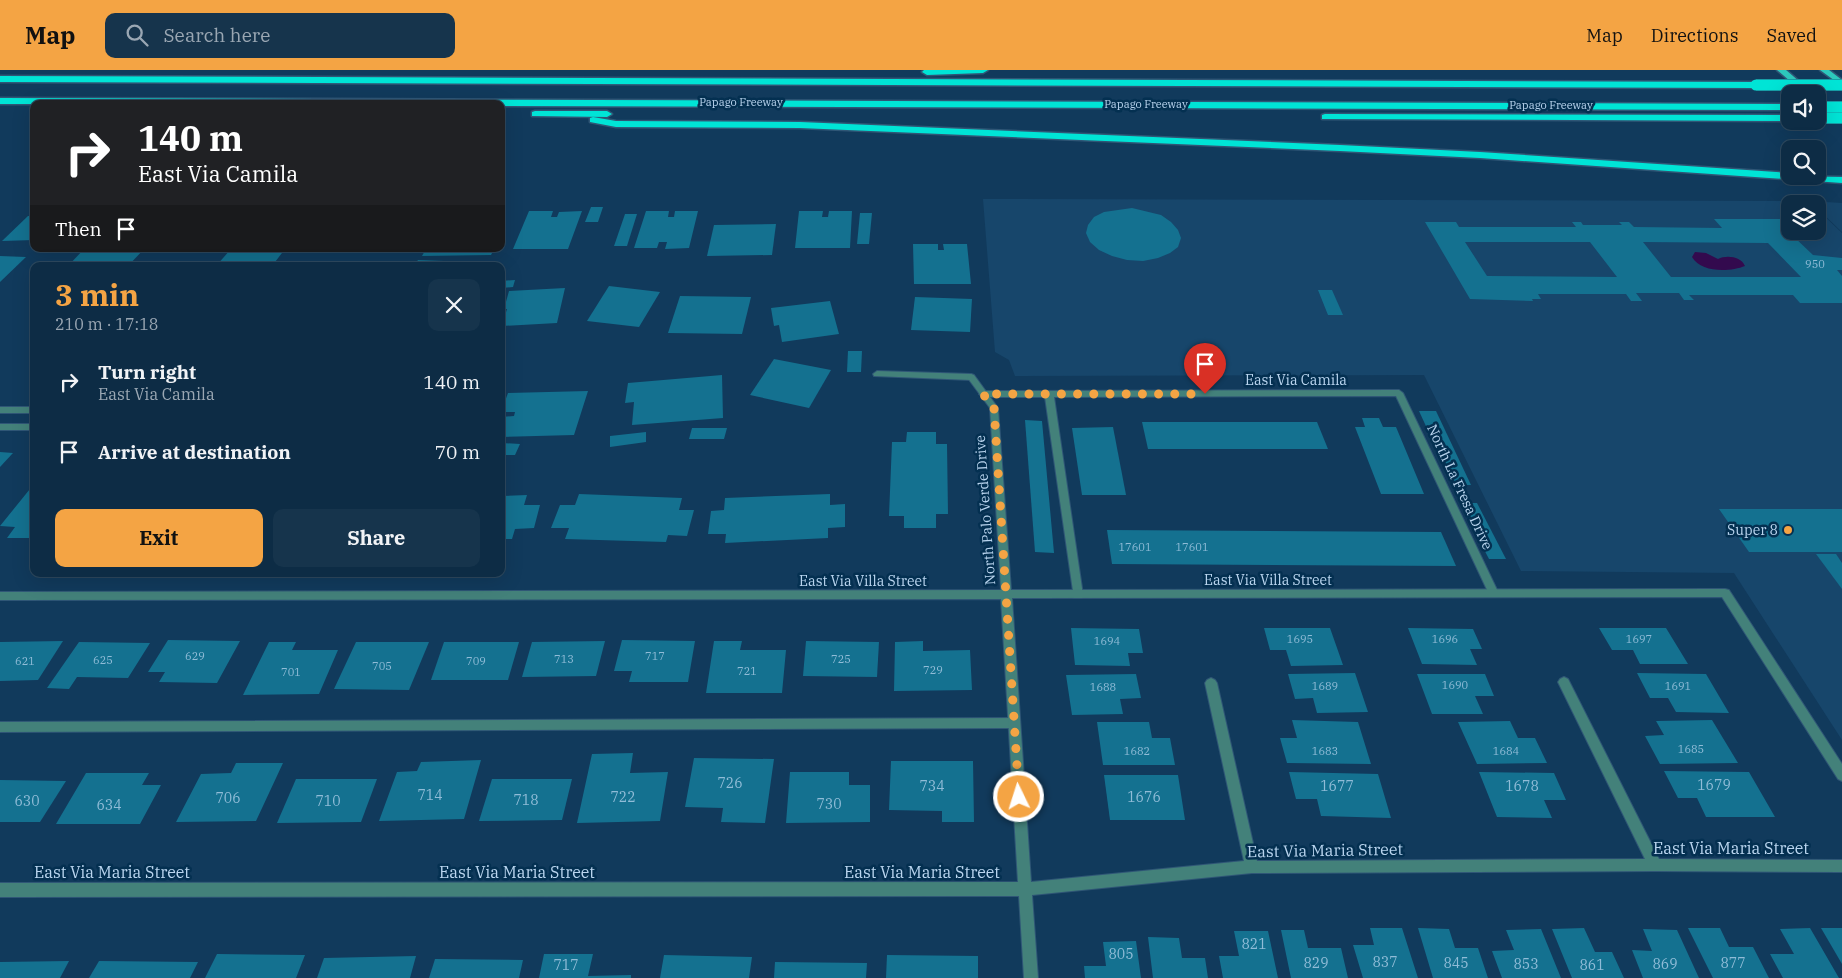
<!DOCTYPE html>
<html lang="en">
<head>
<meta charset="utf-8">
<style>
	body { margin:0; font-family:"IBM Plex Serif",serif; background:#16344c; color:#f1f3f6; height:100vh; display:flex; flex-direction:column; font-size:19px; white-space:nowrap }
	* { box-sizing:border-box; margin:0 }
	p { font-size:16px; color:#9aa7b3 }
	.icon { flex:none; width:28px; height:28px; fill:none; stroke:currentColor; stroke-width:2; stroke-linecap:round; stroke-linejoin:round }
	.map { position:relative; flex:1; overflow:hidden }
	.panel { position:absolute; left:30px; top:192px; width:475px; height:315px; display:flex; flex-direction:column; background:#0d2c45; border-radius:10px; box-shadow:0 5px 20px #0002,0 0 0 1px #2d485e }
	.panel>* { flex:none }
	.top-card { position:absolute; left:30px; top:30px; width:475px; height:152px; border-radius:10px; box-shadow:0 5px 20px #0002,0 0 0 1px #2d485e; background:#202124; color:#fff; overflow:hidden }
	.buttons { position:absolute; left:1781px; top:15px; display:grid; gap:10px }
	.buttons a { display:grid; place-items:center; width:45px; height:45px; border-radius:10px; background:#0d2c45; box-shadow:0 5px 20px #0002,0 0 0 1px #2d485e; font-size:25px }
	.pin { position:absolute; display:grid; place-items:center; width:42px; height:42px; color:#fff; margin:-51px -21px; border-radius:50% 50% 50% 0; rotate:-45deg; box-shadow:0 0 5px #0007 }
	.pin .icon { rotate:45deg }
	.me { position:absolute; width:55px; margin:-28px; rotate:356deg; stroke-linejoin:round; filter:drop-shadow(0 0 4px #0008) }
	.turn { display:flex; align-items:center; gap:18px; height:105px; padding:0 25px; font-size:22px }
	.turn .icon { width:65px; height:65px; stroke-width:2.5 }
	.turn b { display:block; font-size:35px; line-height:42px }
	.then { display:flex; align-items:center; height:48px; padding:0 25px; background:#0003; gap:10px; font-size:19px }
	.round { display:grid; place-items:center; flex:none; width:52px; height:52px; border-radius:10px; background:#16344c }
	.headline { display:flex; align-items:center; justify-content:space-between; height:85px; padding:0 25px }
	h1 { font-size:30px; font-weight:700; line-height:38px; color:#f4a444 }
	.primary-button { display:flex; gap:10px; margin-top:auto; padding:10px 25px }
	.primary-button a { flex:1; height:58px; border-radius:10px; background:#f4a444; color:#111; font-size:20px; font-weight:700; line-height:58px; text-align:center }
	.primary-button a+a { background:#16344c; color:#f1f3f6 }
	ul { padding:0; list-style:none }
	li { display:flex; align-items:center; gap:15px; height:70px; padding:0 25px }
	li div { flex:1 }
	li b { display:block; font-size:19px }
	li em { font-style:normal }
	header { display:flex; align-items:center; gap:30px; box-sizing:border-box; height:70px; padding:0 25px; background:#f4a444; color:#111 }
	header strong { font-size:24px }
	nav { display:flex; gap:28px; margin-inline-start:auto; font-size:18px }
	.search { width:350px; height:45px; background:#16344c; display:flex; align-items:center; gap:12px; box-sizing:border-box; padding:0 18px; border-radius:10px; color:#9aa7b3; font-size:19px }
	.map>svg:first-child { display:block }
	.built { fill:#17466b }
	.water { fill:#330a4e }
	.building { fill:#147190; fill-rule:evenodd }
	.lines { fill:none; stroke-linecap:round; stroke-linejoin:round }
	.service-casing { stroke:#2f5676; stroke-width:2 }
	.minor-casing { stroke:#2f5676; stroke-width:2 }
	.primary-casing { stroke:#2f5676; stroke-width:3 }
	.motorway-casing { stroke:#2f5676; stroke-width:3 }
	.service { fill:#43817a; fill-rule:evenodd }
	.minor { fill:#43817a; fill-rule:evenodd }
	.primary { fill:#2dc8bc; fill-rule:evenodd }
	.motorway { fill:#00e4d6; fill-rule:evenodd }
	.motorway-bridge-casing { stroke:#2f5676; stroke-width:12; stroke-linecap:butt }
	.motorway-bridge { stroke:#00e4d6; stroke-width:11 }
	.route { stroke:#f4a444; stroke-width:9; stroke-dasharray:0 16.2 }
	.poi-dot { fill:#f4a444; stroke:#043051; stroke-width:2 }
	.labels { text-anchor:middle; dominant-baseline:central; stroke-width:5; stroke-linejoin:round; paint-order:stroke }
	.far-street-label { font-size:11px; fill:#bad5ef; stroke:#043051 }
	.number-label { font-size:11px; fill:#90bcd7 }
	.street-label { font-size:14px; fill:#bad5ef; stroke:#043051 }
	.poi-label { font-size:14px; fill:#bad5ef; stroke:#043051; text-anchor:end }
	.near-number-label { font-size:14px; fill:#90bcd7 }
	.near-street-label { font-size:16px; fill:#bad5ef; stroke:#043051 }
</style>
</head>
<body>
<header>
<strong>Map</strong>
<div class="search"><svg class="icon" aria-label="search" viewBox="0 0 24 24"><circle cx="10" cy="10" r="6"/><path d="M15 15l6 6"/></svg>Search here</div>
<nav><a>Map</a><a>Directions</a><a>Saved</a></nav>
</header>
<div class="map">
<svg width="1842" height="908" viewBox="0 0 1842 908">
	<rect width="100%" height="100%" fill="#113a5c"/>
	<!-- built -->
	<g class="built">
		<polygon points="983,129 1807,131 1810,134 1790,134 1790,161 1818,161 1818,140 1842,163 1842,670 1734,503 1521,501 1424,305 1015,306 1009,290 995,282"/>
		<polygon points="1809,131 1842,133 1842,162 1818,139 1818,134 1812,134"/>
	</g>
	<!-- water -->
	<path class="water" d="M1695,182L1706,183L1718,189C1726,185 1741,186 1745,196C1730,202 1701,203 1692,187Z"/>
	<!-- building -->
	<g class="building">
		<polygon points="591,137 603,137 598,152 585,152"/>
		<polygon points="1132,138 1161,145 1171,152 1178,160 1181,168 1178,177 1170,183 1158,188 1143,191 1127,190 1112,186 1099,180 1090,172 1086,163 1088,155 1094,147 1104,142"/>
		<polygon points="529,141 553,141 551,147 557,147 559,142 582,141 568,179 513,179"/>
		<polygon points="646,141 669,141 668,147 674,147 675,141 698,141 689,178 665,179 667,172 659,172 657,178 634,178"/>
		<polygon points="799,141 823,141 822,147 828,147 829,141 852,141 850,178 795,178"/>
		<polygon points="860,143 872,143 869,174 857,174"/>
		<polygon points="625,144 637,144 627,176 614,176"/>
		<polygon points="28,146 34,146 34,170 2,171"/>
		<path d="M1714,149H1790V161H1814L1817,165H1792L1813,185L1842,188V200H1837L1842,206V233H1800L1793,225H1689L1694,230H1684L1679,223H1636L1642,231H1631L1626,224H1538L1541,229H1532L1533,231L1470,229L1425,152H1456L1459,157H1576L1572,152H1581L1583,155H1622L1619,152H1629L1634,157L1722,158ZM1465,172H1590L1617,207L1487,206ZM1643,172L1768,173L1801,207H1671Z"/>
		<polygon points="776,154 772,185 707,186 714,155"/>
		<polygon points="913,174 938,174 938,180 944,180 943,174 967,174 971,214 914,214"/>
		<polygon points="84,179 144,179 128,196 68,196"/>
		<polygon points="231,179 285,179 272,196 216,196"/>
		<polygon points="426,179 494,179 491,185 422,186"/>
		<polygon points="0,186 26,187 0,212"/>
		<polygon points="418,190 444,191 441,196 414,196"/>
		<polygon points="515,210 513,217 501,218 501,211"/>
		<polygon points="609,216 660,222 639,257 587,251"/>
		<polygon points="565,218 557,253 502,256 507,239 504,239 509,221"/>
		<polygon points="1318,220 1332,220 1343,245 1328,245"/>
		<polygon points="680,226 751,227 742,264 668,263"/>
		<polygon points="915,227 972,229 970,262 911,260"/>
		<polygon points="830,231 839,264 782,272 779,255 774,256 771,238"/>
		<polygon points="848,281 862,281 861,302 847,302"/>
		<polygon points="774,289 831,300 809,338 750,325"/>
		<polygon points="722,305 723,348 632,355 634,332 625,333 628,313"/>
		<polygon points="588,321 574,365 501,367 501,347 514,346 515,342 501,342 508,323"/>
		<polygon points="1419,341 1436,341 1471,415 1453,415"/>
		<polygon points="1362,348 1379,348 1383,357 1396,357 1424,424 1381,424 1355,357 1365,357"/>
		<polygon points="1025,350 1042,351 1054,483 1035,482"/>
		<polygon points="1142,352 1317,352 1328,379 1148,379"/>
		<polygon points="1113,357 1126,425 1082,425 1072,358"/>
		<polygon points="692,358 727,358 724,369 689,369"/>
		<polygon points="646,362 646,372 610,377 610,366"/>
		<polygon points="907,362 936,362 936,374 947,374 948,444 936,444 936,458 904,458 904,446 889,446 892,372 906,372"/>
		<polygon points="501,373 520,374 515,385 501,385"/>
		<polygon points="0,382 13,383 0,397"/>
		<polygon points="34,414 34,468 7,468 15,457 0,456"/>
		<polygon points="579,424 682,428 679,440 694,440 687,466 668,465 666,472 565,469 569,458 551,458 560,435 575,435"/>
		<polygon points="830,424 830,435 845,434 845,457 828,458 828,468 725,473 726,464 708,464 711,441 724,440 725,428"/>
		<polygon points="527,425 524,435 540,435 534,458 515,459 512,469 501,469 501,426"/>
		<polygon points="1460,433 1477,433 1506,489 1489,489"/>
		<polygon points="1719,439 1842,439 1842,482 1749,482"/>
		<polygon points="1107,460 1441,462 1456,496 1112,494"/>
		<polygon points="1816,484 1836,484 1842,493 1842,519"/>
		<polygon points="1071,558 1139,559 1143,583 1128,583 1130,596 1075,595"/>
		<polygon points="1264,558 1330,558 1343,595 1291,596 1286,580 1270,580"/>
		<polygon points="1408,558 1473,559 1482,579 1470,579 1477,595 1422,594"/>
		<polygon points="1599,558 1666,558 1688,594 1640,594 1633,580 1612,580"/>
		<polygon points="168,570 240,571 217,613 159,612 165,602 148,602"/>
		<polygon points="622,570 695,571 688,612 629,612 632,601 614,601"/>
		<polygon points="63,571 38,610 0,611 0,572"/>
		<polygon points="605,571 596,606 522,607 532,572"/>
		<polygon points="714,571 742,571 740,580 786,580 782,623 706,623"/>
		<polygon points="806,571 879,572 877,607 803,606"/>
		<polygon points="923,571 923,581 970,580 972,620 894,621 895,572"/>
		<polygon points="79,572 150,573 128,608 77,607 69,619 47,618"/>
		<polygon points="269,572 296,572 292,580 338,580 319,624 243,625"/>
		<polygon points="356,572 429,572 409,620 334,619"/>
		<polygon points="444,572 519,572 508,610 431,610"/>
		<polygon points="1355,603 1368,642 1317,643 1313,628 1295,629 1288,604"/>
		<polygon points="1637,603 1706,604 1729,643 1676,642 1668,628 1650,628"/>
		<polygon points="1136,604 1141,628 1120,629 1123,644 1072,645 1066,605"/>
		<polygon points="1417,604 1485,604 1494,626 1475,626 1483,644 1432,644"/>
		<polygon points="1292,650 1358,652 1371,694 1287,693 1280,668 1297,668"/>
		<polygon points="1712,650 1738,693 1660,694 1645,666 1664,665 1656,651"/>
		<polygon points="1510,651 1518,668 1535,668 1547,693 1477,694 1458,652"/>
		<polygon points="1097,652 1149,652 1152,668 1170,668 1175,695 1103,695"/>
		<polygon points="633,683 630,703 668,702 660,751 577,753 592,684"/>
		<polygon points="694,688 774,689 765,753 721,752 723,738 685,737"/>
		<polygon points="481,690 464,749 379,751 397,702 417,701 421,692"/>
		<polygon points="891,691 973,691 974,752 942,752 942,741 889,740"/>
		<polygon points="236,693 283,693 256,751 176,752 201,704 231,703"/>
		<polygon points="1664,701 1749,702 1775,747 1706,747 1697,728 1678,728"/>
		<polygon points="790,702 849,702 849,715 870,715 870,752 786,753"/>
		<polygon points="1289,702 1378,704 1391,748 1321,746 1317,729 1296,729"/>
		<polygon points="1479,702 1554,703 1566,730 1544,730 1552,748 1497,747"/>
		<polygon points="86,703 149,703 142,715 161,715 140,754 56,754"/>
		<polygon points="1104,705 1178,705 1185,750 1110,750"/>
		<polygon points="296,709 377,709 361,752 277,753"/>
		<polygon points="492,709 572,709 562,750 479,751"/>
		<polygon points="0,710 66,711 40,752 0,752"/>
		<polygon points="1370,858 1402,858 1418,908 1363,908 1353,875 1374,875"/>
		<polygon points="1418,858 1449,859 1455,878 1478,878 1488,908 1433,908"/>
		<polygon points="1584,858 1595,882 1612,882 1624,908 1572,908 1552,859"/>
		<polygon points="1688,858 1720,858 1729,877 1753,877 1769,908 1713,908"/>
		<polygon points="1810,858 1839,908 1783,908 1770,884 1794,884 1780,859"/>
		<polygon points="1821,858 1842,858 1842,894"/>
		<polygon points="1541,859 1561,908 1502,908 1492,881 1514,880 1506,860"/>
		<polygon points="1643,859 1677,860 1699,908 1643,908 1632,880 1652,881"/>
		<polygon points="1281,860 1304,860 1308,878 1341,878 1348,908 1291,908"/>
		<polygon points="1234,861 1268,861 1278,908 1223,908 1219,886 1239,886"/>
		<polygon points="1148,867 1179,868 1182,888 1205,888 1208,908 1153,908"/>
		<polygon points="1136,871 1141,908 1085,908 1084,896 1106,896 1103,872"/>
		<polygon points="217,884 305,885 296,908 205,908"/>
		<polygon points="544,884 593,884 588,906 631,905 631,908 539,908"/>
		<polygon points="664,885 752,887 749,908 660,908"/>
		<polygon points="887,885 978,886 978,908 886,908"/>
		<polygon points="416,886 410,908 317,908 324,888"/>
		<polygon points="435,889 523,890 519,908 429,908"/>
		<polygon points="69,891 60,908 0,908 0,892"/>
		<polygon points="99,891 198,892 190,908 89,908"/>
		<polygon points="775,892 867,893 866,908 774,908"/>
	</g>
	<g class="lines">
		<!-- service casing -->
		<g class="service-casing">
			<g id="service">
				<polygon points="877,301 971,304 975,307 971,310 874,306 873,304"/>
				<polygon points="1399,320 1403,323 1499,524 1498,527 1490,527 1489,524 1396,326 1054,327 1083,525 1082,528 1074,528 1045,327 983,327 979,324 983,321"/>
				<rect x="0" y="337" width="34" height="6"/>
				<rect x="0" y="354" width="34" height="6"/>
				<polygon points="1014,648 1018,649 1020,653 1018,657 1014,658 0,662 0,652"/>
			</g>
		</g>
		<!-- minor casing -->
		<g class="minor-casing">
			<polygon id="minor" points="971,304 974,305 998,338 1011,520 1725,519 1729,520 1842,694 1842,711 1838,709 1722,527 1012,528 1031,812 1244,791 1205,613 1207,610 1211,608 1215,610 1217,613 1257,791 1645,789 1558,612 1560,609 1564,607 1568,609 1659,789 1842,790 1842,802 1655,801 1252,803 1032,825 1038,908 1024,908 1019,826 0,827 0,813 1018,812 1001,529 0,530 0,522 1001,520 990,338 967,307"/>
		</g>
		<!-- primary casing -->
		<g class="primary-casing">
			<g id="primary">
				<polygon points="1777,0 1786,0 1814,24 1805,24"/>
				<polygon points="1820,0 1829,0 1842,10 1842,16"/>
			</g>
		</g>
		<!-- motorway casing -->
		<g class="motorway-casing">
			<g id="motorway">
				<polygon points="924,0 988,0 983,3 927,5 922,2"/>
				<polygon points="0,6 1756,12 1761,15 1756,18 0,12"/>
				<polygon points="0,28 1790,34 1790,40 501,36 501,34 0,34"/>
				<polygon points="535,41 607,41 612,44 607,47 532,46 532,42"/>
				<polygon points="1325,44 1790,45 1790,51 1322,49 1322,45"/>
				<polygon points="593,47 616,51 800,52 1340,75 1480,82 1790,103 1790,106 1842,107 1842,113 1480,88 1340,81 800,58 616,57 590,52 590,48"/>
			</g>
		</g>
		<!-- service -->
		<use href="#service" class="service"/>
		<!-- minor -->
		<use href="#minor" class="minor"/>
		<!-- primary -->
		<use href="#primary" class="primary"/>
		<!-- motorway -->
		<use href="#motorway" class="motorway"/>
		<!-- motorway-bridge casing -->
		<g class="motorway-bridge-casing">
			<g id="motorway-bridge">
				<polyline points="1756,15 1842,15"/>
				<polyline points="1818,37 1842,37"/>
				<polyline points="1818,48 1842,48"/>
			</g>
		</g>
		<!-- motorway-bridge -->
		<use href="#motorway-bridge" class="motorway-bridge"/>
	</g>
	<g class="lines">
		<!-- route -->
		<polyline class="route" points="1019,727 994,338 983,324 1205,324"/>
	</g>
	<!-- markers -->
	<circle class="poi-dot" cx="1788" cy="460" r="5"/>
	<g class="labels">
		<!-- far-street labels -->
		<g class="far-street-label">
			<text x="741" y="32">Papago Freeway</text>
			<text x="1146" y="34">Papago Freeway</text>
			<text x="1551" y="35">Papago Freeway</text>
		</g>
		<!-- number labels -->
		<g class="number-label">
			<text x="1815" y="194">950</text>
			<text x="1135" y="477">17601</text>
			<text x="1192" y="477">17601</text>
			<text x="1300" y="569">1695</text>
			<text x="1445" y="569">1696</text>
			<text x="1639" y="569">1697</text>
			<text x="1107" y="571">1694</text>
			<text x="195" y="586">629</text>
			<text x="655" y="586">717</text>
			<text x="564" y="589">713</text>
			<text x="841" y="589">725</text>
			<text x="103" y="590">625</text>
			<text x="25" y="591">621</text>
			<text x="476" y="591">709</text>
			<text x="382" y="596">705</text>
			<text x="933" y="600">729</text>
			<text x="747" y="601">721</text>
			<text x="291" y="602">701</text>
			<text x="1455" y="615">1690</text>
			<text x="1325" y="616">1689</text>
			<text x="1678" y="616">1691</text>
			<text x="1103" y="617">1688</text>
			<text x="1691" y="679">1685</text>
			<text x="1137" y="681">1682</text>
			<text x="1325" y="681">1683</text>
			<text x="1506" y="681">1684</text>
		</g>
		<!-- street labels -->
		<g class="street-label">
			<text x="1296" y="310">East Via Camila</text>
			<text transform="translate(1460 417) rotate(65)">North La Fresa Drive</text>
			<text transform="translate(985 440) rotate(-94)">North Palo Verde Drive</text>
			<text x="1268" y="510">East Via Villa Street</text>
			<text x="863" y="511">East Via Villa Street</text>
		</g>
		<!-- poi labels -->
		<g class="poi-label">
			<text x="1778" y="460">Super 8</text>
		</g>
		<!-- near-number labels -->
		<g class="near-number-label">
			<text x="730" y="713">726</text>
			<text x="1714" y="715">1679</text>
			<text x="932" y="716">734</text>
			<text x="1337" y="716">1677</text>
			<text x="1522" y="716">1678</text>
			<text x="430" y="725">714</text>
			<text x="623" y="727">722</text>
			<text x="1144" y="727">1676</text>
			<text x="228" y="728">706</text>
			<text x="526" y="730">718</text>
			<text x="27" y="731">630</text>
			<text x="328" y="731">710</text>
			<text x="829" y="734">730</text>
			<text x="109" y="735">634</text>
			<text x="1254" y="874">821</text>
			<text x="1121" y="884">805</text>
			<text x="1385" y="892">837</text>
			<text x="1316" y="893">829</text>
			<text x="1456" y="893">845</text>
			<text x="1733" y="893">877</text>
			<text x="1526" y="894">853</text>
			<text x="1665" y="894">869</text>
			<text x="566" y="895">717</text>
			<text x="1592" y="895">861</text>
		</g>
		<!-- near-street labels -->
		<g class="near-street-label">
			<text x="1731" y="778">East Via Maria Street</text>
			<text transform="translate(1325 780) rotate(-1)">East Via Maria Street</text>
			<text x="112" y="802">East Via Maria Street</text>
			<text x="517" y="802">East Via Maria Street</text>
			<text x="922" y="802">East Via Maria Street</text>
		</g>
	</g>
</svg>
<div class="buttons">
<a><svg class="icon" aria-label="sound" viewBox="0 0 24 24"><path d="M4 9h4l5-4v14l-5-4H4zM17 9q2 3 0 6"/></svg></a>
<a><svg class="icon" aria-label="search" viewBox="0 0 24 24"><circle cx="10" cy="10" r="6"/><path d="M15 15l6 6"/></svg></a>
<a><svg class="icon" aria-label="layers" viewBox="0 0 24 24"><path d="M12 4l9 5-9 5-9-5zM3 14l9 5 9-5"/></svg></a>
</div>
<div class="pin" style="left:1205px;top:324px;background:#d93025"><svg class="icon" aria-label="arrive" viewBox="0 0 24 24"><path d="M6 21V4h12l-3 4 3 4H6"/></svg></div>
<svg class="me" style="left:1019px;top:727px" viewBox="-20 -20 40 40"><circle r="17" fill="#f4a444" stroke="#fff" stroke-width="3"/><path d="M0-11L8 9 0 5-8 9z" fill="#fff"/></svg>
<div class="top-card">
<div class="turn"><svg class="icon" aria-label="right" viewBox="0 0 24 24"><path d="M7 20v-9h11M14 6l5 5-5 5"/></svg><div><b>140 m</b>East Via Camila</div></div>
<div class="then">Then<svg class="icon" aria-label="arrive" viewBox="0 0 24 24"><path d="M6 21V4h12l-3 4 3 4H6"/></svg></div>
</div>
<section class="panel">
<div class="headline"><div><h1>3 min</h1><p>210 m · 17:18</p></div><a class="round"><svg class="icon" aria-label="close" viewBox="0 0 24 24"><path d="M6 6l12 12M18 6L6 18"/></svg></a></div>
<ul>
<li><svg class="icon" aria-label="right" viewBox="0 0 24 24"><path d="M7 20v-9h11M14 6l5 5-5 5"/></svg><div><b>Turn right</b><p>East Via Camila</p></div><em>140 m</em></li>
<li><svg class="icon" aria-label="arrive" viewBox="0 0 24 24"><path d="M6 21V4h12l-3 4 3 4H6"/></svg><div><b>Arrive at destination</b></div><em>70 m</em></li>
</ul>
<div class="primary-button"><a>Exit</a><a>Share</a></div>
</section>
</div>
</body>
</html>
